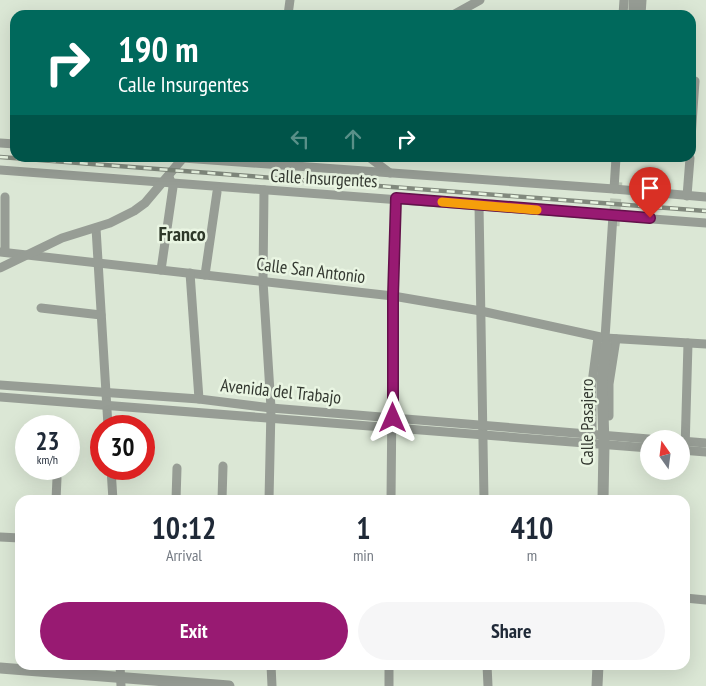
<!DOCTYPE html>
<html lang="en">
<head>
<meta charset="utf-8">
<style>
	body { margin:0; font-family:"PT Sans Narrow",sans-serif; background:#f6f6f7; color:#1f2937; height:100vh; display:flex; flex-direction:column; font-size:19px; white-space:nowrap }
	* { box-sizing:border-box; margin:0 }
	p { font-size:16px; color:#747a83 }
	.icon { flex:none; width:28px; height:28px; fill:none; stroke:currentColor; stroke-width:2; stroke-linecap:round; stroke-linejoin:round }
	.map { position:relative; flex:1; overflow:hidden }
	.panel { position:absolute; left:15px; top:495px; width:675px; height:175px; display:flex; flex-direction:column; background:#fff; border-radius:15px; box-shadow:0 5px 20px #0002 }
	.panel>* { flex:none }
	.hud { position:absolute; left:10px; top:10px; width:686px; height:152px; border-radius:15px; box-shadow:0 5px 20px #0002; background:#00695c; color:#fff; overflow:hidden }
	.needle { width:32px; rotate:346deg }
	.fabs { position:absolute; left:640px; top:430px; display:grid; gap:10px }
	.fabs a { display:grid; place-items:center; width:50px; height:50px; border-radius:50%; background:#fff; box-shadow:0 5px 20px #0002; font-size:25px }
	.speed { position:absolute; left:15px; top:415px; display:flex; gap:10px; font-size:25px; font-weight:700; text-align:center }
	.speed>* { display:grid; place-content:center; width:65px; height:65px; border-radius:50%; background:#fff; box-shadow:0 5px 20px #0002; line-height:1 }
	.speed small { font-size:12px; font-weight:400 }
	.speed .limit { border:8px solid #d22; background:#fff; color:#111 }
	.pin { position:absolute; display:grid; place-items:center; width:42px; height:42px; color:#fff; margin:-51px -21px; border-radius:50% 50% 50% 0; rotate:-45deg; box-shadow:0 0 5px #0007 }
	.pin .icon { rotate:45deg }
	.me { position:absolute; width:55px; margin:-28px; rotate:0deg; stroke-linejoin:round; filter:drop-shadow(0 0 4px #0008) }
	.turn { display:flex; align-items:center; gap:18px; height:105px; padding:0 25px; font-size:22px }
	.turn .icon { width:65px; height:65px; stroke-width:2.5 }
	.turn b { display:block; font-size:35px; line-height:42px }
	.lanes { display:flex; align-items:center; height:48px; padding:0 25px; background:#0003; justify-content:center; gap:25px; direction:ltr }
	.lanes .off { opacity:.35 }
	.eta { display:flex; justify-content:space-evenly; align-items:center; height:85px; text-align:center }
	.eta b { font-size:30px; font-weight:700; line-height:35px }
	.cta { display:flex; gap:10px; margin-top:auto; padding:10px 25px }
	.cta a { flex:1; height:58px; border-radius:30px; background:#981a72; color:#fff; font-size:20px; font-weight:700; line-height:58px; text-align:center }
	.cta a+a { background:#f6f6f7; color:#1f2937 }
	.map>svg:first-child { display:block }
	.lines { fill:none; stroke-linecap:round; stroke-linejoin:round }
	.tertiary-tunnel { stroke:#b9c4b4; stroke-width:11; stroke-dasharray:11 5.5; stroke-linecap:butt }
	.minor { stroke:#979d95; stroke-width:9 }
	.tertiary { stroke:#979d95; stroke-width:11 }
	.rail-casing { stroke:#81897d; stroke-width:4.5 }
	.rail { stroke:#e9f5e2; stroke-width:2.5; stroke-dasharray:8; stroke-linecap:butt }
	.route-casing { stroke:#63114a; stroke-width:12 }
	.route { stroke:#981a72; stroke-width:9 }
	.slow { stroke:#f59e0b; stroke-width:9 }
	.labels { text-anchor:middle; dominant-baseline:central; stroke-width:5; stroke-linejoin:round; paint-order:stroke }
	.street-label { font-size:18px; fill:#333830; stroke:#e9f5e2 }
	.quarter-label { font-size:20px; font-weight:bold; fill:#2e3829; stroke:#e9f5e2 }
</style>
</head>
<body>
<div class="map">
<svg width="706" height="686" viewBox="0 0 706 686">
	<rect width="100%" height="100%" fill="#dbe7d5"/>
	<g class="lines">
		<!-- tertiary-tunnel -->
		<polyline class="tertiary-tunnel" points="614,226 617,179"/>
		<!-- minor -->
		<g class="minor">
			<polyline points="288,15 290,0"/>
			<polyline points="453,15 480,0"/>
			<polyline points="623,15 624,0"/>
			<polyline points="641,15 642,0"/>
			<polyline points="691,138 695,81"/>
			<polyline points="0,143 15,144"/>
			<polyline points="183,158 614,189 706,197"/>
			<polyline points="370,158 390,173"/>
			<polyline points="0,170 706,223"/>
			<polyline points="614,189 616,158"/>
			<polyline points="264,190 263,281 271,408 269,500"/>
			<polyline points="687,196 690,158"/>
			<polyline points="479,205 484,500"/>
			<polyline points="96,228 108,426"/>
			<polyline points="0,252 393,296 481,311 605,338 706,344"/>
			<polyline points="5,252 5,197"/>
			<polyline points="0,268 62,238 110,223 134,211 145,203 183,158"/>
			<polyline points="161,270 173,187 169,177"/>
			<polyline points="190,273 199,399"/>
			<polyline points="205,275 217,192"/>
			<polyline points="41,308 101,315"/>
			<polyline points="605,338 613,215"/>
			<polyline points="0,385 199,399 271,408 649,439"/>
			<polyline points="0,397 649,448"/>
			<polyline points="609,416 609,384 616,339"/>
			<polyline points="592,439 592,383 598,337"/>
			<polyline points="681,441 706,443"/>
			<polyline points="681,450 706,452"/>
			<polyline points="685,450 688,343"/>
			<polyline points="111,469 113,500"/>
			<polyline points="56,500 57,478"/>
			<polyline points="176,500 177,468"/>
			<polyline points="222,500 223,466"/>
			<polyline points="391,500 393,296 396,198"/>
			<polyline points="0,537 20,538"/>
			<polyline points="685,598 706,600"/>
			<polyline points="120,665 121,686"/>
			<polyline points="271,665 272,686"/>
			<polyline points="389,665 389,686"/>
			<polyline points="487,665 488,686"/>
		</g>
		<!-- tertiary -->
		<g class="tertiary">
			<polyline points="634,15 634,0"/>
			<polyline points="603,500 604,445 602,380 606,345"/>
			<polyline points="0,668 229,686"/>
			<polyline points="597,686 598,665"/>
		</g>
		<!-- rail casing -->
		<g class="rail-casing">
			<polyline id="rail" points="0,157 706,211"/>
		</g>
		<!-- rail -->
		<use href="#rail" class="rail"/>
	</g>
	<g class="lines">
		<!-- route casing -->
		<g class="route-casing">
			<polyline id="route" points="393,418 393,296 396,198 650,218"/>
		</g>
		<!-- route -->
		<use href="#route" class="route"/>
		<!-- slow -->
		<polyline class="slow" points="442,202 537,210"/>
	</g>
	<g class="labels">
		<!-- street labels -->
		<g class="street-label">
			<text transform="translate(324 178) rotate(3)">Calle Insurgentes</text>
			<text transform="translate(311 270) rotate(7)">Calle San Antonio</text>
			<text transform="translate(281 391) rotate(6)">Avenida del Trabajo</text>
			<text transform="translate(586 422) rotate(-90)">Calle Pasajero</text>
		</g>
		<!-- quarter labels -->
		<g class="quarter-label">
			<text x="182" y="234">Franco</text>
		</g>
	</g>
</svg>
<div class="fabs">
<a><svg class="needle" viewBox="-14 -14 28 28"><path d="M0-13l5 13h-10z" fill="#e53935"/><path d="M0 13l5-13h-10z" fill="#747a83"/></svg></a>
</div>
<div class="speed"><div>23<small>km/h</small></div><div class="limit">30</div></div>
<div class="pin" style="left:650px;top:218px;background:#d93025"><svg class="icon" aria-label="arrive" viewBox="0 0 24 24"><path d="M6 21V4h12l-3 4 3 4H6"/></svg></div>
<svg class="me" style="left:393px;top:418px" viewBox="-20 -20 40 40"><path d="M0-17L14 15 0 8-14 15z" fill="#981a72" stroke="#fff" stroke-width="4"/></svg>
<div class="hud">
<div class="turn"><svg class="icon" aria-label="right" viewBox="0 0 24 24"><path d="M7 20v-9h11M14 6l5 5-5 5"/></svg><div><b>190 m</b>Calle Insurgentes</div></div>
<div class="lanes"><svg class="icon off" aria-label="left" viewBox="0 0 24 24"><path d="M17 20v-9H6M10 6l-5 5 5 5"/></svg><svg class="icon off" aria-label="ahead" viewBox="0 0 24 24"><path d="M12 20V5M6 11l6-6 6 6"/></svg><svg class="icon" aria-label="right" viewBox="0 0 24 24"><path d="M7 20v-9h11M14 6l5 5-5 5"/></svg></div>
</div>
<section class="panel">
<div class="eta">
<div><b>10:12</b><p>Arrival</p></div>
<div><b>1</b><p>min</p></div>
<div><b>410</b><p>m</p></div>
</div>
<div class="cta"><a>Exit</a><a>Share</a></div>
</section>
</div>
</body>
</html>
